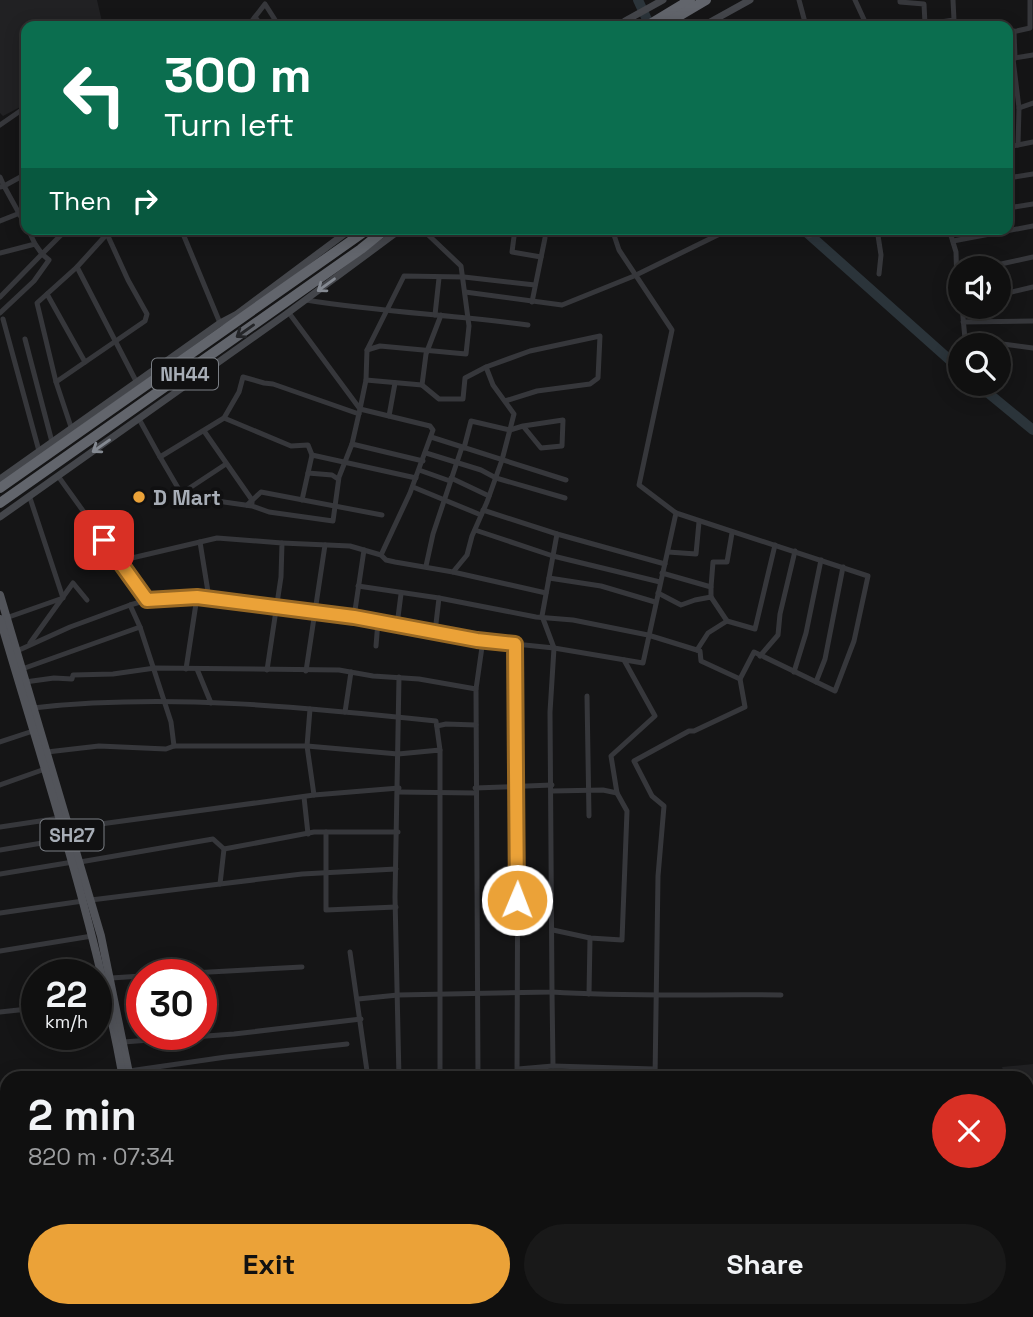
<!DOCTYPE html>
<html lang="en">
<head>
<meta charset="utf-8">
<style>
	body { margin:0; font-family:"Space Grotesk",sans-serif; background:#191919; color:#f1f3f6; height:100vh; display:flex; flex-direction:column; font-size:26px; white-space:nowrap }
	* { box-sizing:border-box; margin:0 }
	p { font-size:23px; color:#9c9d9f }
	.icon { flex:none; width:38px; height:38px; fill:none; stroke:currentColor; stroke-width:2; stroke-linecap:round; stroke-linejoin:round }
	.map { position:relative; flex:1; overflow:hidden }
	.details { position:absolute; left:0px; top:1071px; width:1034px; height:247px; display:flex; flex-direction:column; background:#101010; border-radius:21px 21px 0 0; box-shadow:0 4px 18px #0003,0 0 0 2px #303030 }
	.details>* { flex:none }
	.guide { position:absolute; left:21px; top:21px; width:992px; height:214px; border-radius:14px; box-shadow:0 4px 18px #0003,0 0 0 2px #303030; background:#0b6e4f; color:#fff; overflow:hidden }
	.buttons { position:absolute; left:948px; top:256px; display:grid; gap:14px }
	.buttons a { display:grid; place-items:center; width:63px; height:63px; border-radius:50%; background:#101010; box-shadow:0 4px 18px #0003,0 0 0 2px #303030; font-size:35px }
	.speed { position:absolute; left:21px; top:959px; display:flex; gap:14px; font-size:35px; font-weight:700; text-align:center }
	.speed>* { display:grid; place-content:center; width:91px; height:91px; border-radius:50%; background:#101010; box-shadow:0 4px 18px #0003,0 0 0 2px #303030; line-height:1 }
	.speed small { font-size:18px; font-weight:400 }
	.speed .limit { border:10px solid #d22; background:#fff; color:#111 }
	.pin { position:absolute; display:grid; place-items:center; width:60px; height:60px; color:#fff; margin:-30px; border-radius:14px; box-shadow:0 4px 10px #0006 }
	.me { position:absolute; width:77px; margin:-38px; rotate:1deg; stroke-linejoin:round; filter:drop-shadow(0 0 5px #0008) }
	.turn { display:flex; align-items:center; gap:24px; height:147px; padding:0 28px; font-size:32px }
	.turn .icon { width:91px; height:91px; stroke-width:2.5 }
	.turn b { display:block; font-size:49px; line-height:60px }
	.then { display:flex; align-items:center; height:66px; padding:0 28px; background:#0003; gap:14px; font-size:26px }
	.round { display:grid; place-items:center; flex:none; width:74px; height:74px; border-radius:37px; background:#191919 }
	.headline { display:flex; align-items:center; justify-content:space-between; height:119px; padding:0 28px }
	h1 { font-size:42px; font-weight:600; line-height:52px }
	.primary-button { display:flex; gap:14px; margin-top:auto; padding:14px 28px }
	.primary-button a { flex:1; height:80px; border-radius:42px; background:#eba238; color:#111; font-size:28px; font-weight:600; line-height:80px; text-align:center }
	.primary-button a+a { background:#191919; color:#f1f3f6 }
	.map>svg:first-child { display:block }
	.built { fill:#212123 }
	.lines { fill:none; stroke-linecap:round; stroke-linejoin:round }
	.river { stroke:#2b343a; stroke-width:10 }
	.street { stroke:#36373b; stroke-width:5 }
	.secondary { stroke:#44464b; stroke-width:7 }
	.primary { stroke:#52545a; stroke-width:8 }
	.highway { stroke:#62656c; stroke-width:10 }
	.oneway { stroke:#848991 }
	.oneway2 { stroke:#242528 }
	.route-casing { stroke:#996924; stroke-width:18 }
	.route { stroke:#eba238; stroke-width:12 }
	.poi-dot { fill:#eba238; stroke:#101011; stroke-width:2.5 }
	.labels { text-anchor:middle; dominant-baseline:central; stroke-width:7; stroke-linejoin:round; paint-order:stroke }
	.shield { fill:#101011; stroke:#7a7e84; stroke-width:2 }
	.shield-label { font-size:19px; font-weight:bold; fill:#a7adb6 }
	.poi-label { font-size:21px; font-weight:bold; fill:#a7adb6; stroke:#101011; text-anchor:start }
</style>
</head>
<body>
<div class="map">
<svg width="1033" height="1317" viewBox="0 0 1033 1317">
	<rect width="100%" height="100%" fill="#151516"/>
	<!-- built -->
	<g class="built">
		<polygon points="0,0 97,0 103,26 26,26 26,104 3,116 0,113"/>
		<polygon points="1033,1064 1033,1226 1027,1197 1027,1078 1005,1078 1002,1067"/>
	</g>
	<g class="lines">
		<!-- river -->
		<g class="river">
			<polyline points="638,0 650,26"/>
			<polyline points="804,230 961,370"/>
			<polyline points="976,383 1033,430"/>
		</g>
		<!-- street -->
		<g class="street">
			<polyline points="799,0 806,26"/>
			<polyline points="855,0 867,26"/>
			<polyline points="900,0 900,2 924,4 925,24"/>
			<polyline points="255,17 262,26"/>
			<polyline points="248,26 265,4 279,26"/>
			<polyline points="912,26 954,20 953,0"/>
			<polyline points="1008,33 1030,28 1030,0"/>
			<polyline points="1015,58 1033,55"/>
			<polyline points="1008,59 1015,58 1014,31"/>
			<polyline points="1013,59 1019,108 1018,145"/>
			<polyline points="1019,108 1033,103"/>
			<polyline points="0,125 26,107"/>
			<polyline points="1008,147 1033,142"/>
			<polyline points="0,177 4,186 26,174"/>
			<polyline points="1008,178 1033,174"/>
			<polyline points="0,187 4,186 26,226"/>
			<polyline points="1008,208 1033,204"/>
			<polyline points="0,221 20,213"/>
			<polyline points="181,229 220,323"/>
			<polyline points="515,229 512,252 541,257"/>
			<polyline points="544,229 547,230"/>
			<polyline points="803,229 809,236 824,229"/>
			<polyline points="877,229 881,255 879,274"/>
			<polyline points="949,229 956,252 957,286 961,301"/>
			<polyline points="953,241 1033,226"/>
			<polyline points="35,244 42,254 67,229"/>
			<polyline points="0,253 35,244 28,229"/>
			<polyline points="77,267 137,383"/>
			<polyline points="983,268 1033,257"/>
			<polyline points="465,292 562,305 634,276 730,229"/>
			<polyline points="47,294 77,267 107,234"/>
			<polyline points="999,295 1033,287"/>
			<polyline points="0,297 42,254 49,260 34,281 0,313"/>
			<path d="M306,300C380,312 454,315 528,325"/>
			<polyline points="532,302 545,238"/>
			<polyline points="962,306 965,339 1033,348"/>
			<polyline points="289,313 360,409 366,380 422,385"/>
			<polyline points="435,315 439,278"/>
			<polyline points="441,315 426,354 422,385 439,399 463,399 465,378 486,367"/>
			<polyline points="3,319 39,451"/>
			<polyline points="963,322 1033,321"/>
			<polyline points="25,339 52,442"/>
			<polyline points="367,350 404,276 464,277 535,285"/>
			<polyline points="366,380 367,350 380,346 466,354 469,326 461,266 422,229"/>
			<polyline points="56,382 37,303 47,294 85,362"/>
			<polyline points="389,416 395,383"/>
			<polyline points="224,418 291,446 308,445 312,455"/>
			<polyline points="139,419 160,457 224,418 239,392 243,377 264,383 273,384 359,414"/>
			<polyline points="71,427 56,382 145,321 147,314 128,280 107,234 110,229"/>
			<polyline points="204,431 252,500 252,503"/>
			<polyline points="431,437 566,480"/>
			<polyline points="352,444 360,409 430,426 433,430 410,493 381,555"/>
			<polyline points="464,448 471,421 510,430 523,426 541,448 562,446 563,420 523,426"/>
			<polyline points="426,453 481,470 496,478 565,498"/>
			<polyline points="160,457 181,493 196,498 252,506 269,512 333,521 339,477 352,444 423,461"/>
			<polyline points="419,470 450,481"/>
			<polyline points="308,473 312,455 416,478"/>
			<polyline points="58,476 147,600"/>
			<polyline points="451,478 489,496"/>
			<polyline points="413,487 481,515"/>
			<polyline points="182,493 226,464"/>
			<polyline points="302,500 308,473 332,475 338,479"/>
			<polyline points="247,505 261,492 382,515"/>
			<polyline points="483,510 557,534 665,564"/>
			<polyline points="475,530 553,556 660,582"/>
			<polyline points="200,542 209,598"/>
			<polyline points="282,543 350,546 381,555 386,560 395,562 453,572 467,555 472,536 487,502 502,460 514,414 493,385 486,367 530,351 600,336 598,378 590,384 537,391 505,401"/>
			<polyline points="668,552 696,554 699,522"/>
			<polyline points="119,561 217,538 282,543 281,577 267,670"/>
			<polyline points="426,566 433,534 462,447"/>
			<polyline points="453,572 546,593"/>
			<polyline points="662,573 711,587 711,597"/>
			<polyline points="549,578 601,586 655,602"/>
			<polyline points="358,586 439,598 536,617 573,620 648,635 700,651 701,661 740,679 754,652 835,691 854,641 868,576 676,513"/>
			<polyline points="711,587 713,562 727,562 732,533"/>
			<polyline points="658,593 681,605 695,600 711,597 727,621"/>
			<polyline points="130,605 140,627"/>
			<polyline points="354,617 364,550"/>
			<polyline points="6,618 63,598 30,498"/>
			<polyline points="397,625 401,594"/>
			<polyline points="435,632 439,598"/>
			<polyline points="30,643 73,583 87,600"/>
			<polyline points="515,644 518,786 517,1078"/>
			<polyline points="376,646 378,621"/>
			<polyline points="697,650 708,633 727,621 755,629 775,545"/>
			<polyline points="17,651 70,627 130,605 147,600 197,597 354,617 477,640 554,648 643,663 676,513 639,485 672,330 619,250 612,229"/>
			<polyline points="760,656 778,635 780,614 795,551"/>
			<polyline points="22,669 140,627 171,722 174,746"/>
			<polyline points="186,669 197,597"/>
			<polyline points="197,669 211,703"/>
			<polyline points="306,671 325,545"/>
			<polyline points="794,672 806,633 821,560"/>
			<polyline points="25,682 54,678 72,679 73,675 113,674 155,668 339,670 373,676 419,679 476,689 478,1078"/>
			<polyline points="816,682 825,659 843,567"/>
			<polyline points="476,689 483,640"/>
			<polyline points="587,696 589,816"/>
			<path d="M33,708C167,693 302,707 436,721L440,750"/>
			<polyline points="310,709 307,746 314,795"/>
			<polyline points="345,712 351,672"/>
			<polyline points="437,726 446,724 476,725"/>
			<polyline points="0,742 33,731"/>
			<polyline points="47,752 99,746 166,749 174,746 307,746 398,754 440,750 440,1078"/>
			<polyline points="0,785 45,769"/>
			<polyline points="475,788 552,785"/>
			<polyline points="552,791 603,790 617,793"/>
			<polyline points="398,792 475,793"/>
			<polyline points="304,797 308,834"/>
			<polyline points="0,827 60,818"/>
			<polyline points="71,828 314,795 399,788"/>
			<polyline points="326,832 326,910 396,907"/>
			<polyline points="0,850 66,839"/>
			<polyline points="80,862 213,839 224,849"/>
			<polyline points="0,874 73,862"/>
			<polyline points="220,884 302,874 396,869"/>
			<polyline points="91,900 220,884 224,849 314,832 398,832"/>
			<polyline points="0,913 83,901"/>
			<polyline points="553,930 590,938 622,940 627,811 617,793 611,756 655,716 624,660"/>
			<polyline points="0,951 92,936"/>
			<polyline points="350,952 368,1078"/>
			<polyline points="154,975 302,967"/>
			<polyline points="111,978 142,976"/>
			<polyline points="589,994 590,938"/>
			<polyline points="358,999 398,995 552,992 550,712 554,648 542,616 557,534"/>
			<polyline points="0,1012 37,1008"/>
			<polyline points="123,1042 234,1034 361,1019"/>
			<path d="M553,1066L552,992C628,997 705,994 781,995"/>
			<polyline points="518,1069 553,1066 654,1069"/>
			<polyline points="129,1071 226,1057 347,1044"/>
			<polyline points="399,1078 395,897 399,677"/>
			<polyline points="655,1078 658,876 664,806 652,796 634,761 689,731 694,731 745,707 740,679"/>
			<polyline points="0,1126 7,1125"/>
			<polyline points="0,1200 7,1199"/>
			<polyline points="0,1240 7,1239"/>
			<polyline points="0,1287 7,1286"/>
			<polyline points="96,1311 98,1317"/>
			<polyline points="133,1311 134,1317"/>
			<polyline points="279,1311 280,1317"/>
			<polyline points="315,1311 316,1317"/>
			<polyline points="357,1311 357,1317"/>
			<polyline points="49,1317 55,1311"/>
			<polyline points="184,1317 195,1311"/>
			<polyline points="373,1317 384,1316 383,1311"/>
		</g>
		<!-- secondary -->
		<g class="secondary">
			<polyline points="621,26 625,21 663,0"/>
			<polyline points="703,26 750,0"/>
			<polyline points="0,479 220,323 237,314 351,229"/>
			<polyline points="0,517 285,315 401,229"/>
			<polyline points="173,1311 175,1317"/>
		</g>
		<!-- primary -->
		<g class="primary">
			<polyline points="0,595 101,936 130,1078"/>
			<path d="M0,619C45,772 95,922 123,1078"/>
			<polyline points="226,1311 230,1317"/>
			<polyline points="238,1311 243,1317"/>
		</g>
		<!-- highway -->
		<g class="highway">
			<polyline points="647,26 690,0"/>
			<polyline points="662,26 706,0"/>
			<polyline points="0,488 368,229"/>
			<polyline points="0,503 361,249 386,229"/>
		</g>
	</g>
	<!-- one-way arrows -->
	<defs><path id="oneway-shaft" d="M-6 0H5M1.5-3L5.5 0L1.5 3" fill="none" stroke-width="1.6" stroke-linecap="round" stroke-linejoin="round" transform="scale(1.75)"/></defs>
	<g class="oneway">
		<use href="#oneway-shaft" transform="translate(326 285) rotate(144)"/>
		<use href="#oneway-shaft" transform="translate(101 446) rotate(145)"/>
	</g>
	<use class="oneway2" href="#oneway-shaft" transform="translate(245 331) rotate(145)"/>
	<g class="lines">
		<!-- route casing -->
		<g class="route-casing">
			<polyline id="route" points="104,540 147,600 197,597 354,617 477,640 515,644 517,900"/>
		</g>
		<!-- route -->
		<use href="#route" class="route"/>
	</g>
	<!-- markers -->
	<circle class="poi-dot" cx="139" cy="497" r="7"/>
	<g class="labels">
		<!-- shield labels -->
		<g class="shield">
			<rect x="152" y="358.5" width="66" height="31" rx="5"/>
			<rect x="40.5" y="819.5" width="63" height="31" rx="5"/>
		</g>
		<g class="shield-label">
			<text x="185" y="374">NH44</text>
			<text x="72" y="835">SH27</text>
		</g>
		<!-- poi labels -->
		<g class="poi-label">
			<text x="153" y="497">D Mart</text>
		</g>
	</g>
</svg>
<div class="buttons">
<a><svg class="icon" aria-label="sound" viewBox="0 0 24 24"><path d="M4 9h4l5-4v14l-5-4H4zM17 9q2 3 0 6"/></svg></a>
<a><svg class="icon" aria-label="search" viewBox="0 0 24 24"><circle cx="10" cy="10" r="6"/><path d="M15 15l6 6"/></svg></a>
</div>
<div class="speed"><div>22<small>km/h</small></div><div class="limit">30</div></div>
<div class="pin" style="left:104px;top:540px;background:#d93025"><svg class="icon" aria-label="arrive" viewBox="0 0 24 24"><path d="M6 21V4h12l-3 4 3 4H6"/></svg></div>
<svg class="me" style="left:517px;top:900px" viewBox="-20 -20 40 40"><circle r="17" fill="#eba238" stroke="#fff" stroke-width="3"/><path d="M0-11L8 9 0 5-8 9z" fill="#fff"/></svg>
<div class="guide">
<div class="turn"><svg class="icon" aria-label="left" viewBox="0 0 24 24"><path d="M17 20v-9H6M10 6l-5 5 5 5"/></svg><div><b>300 m</b>Turn left</div></div>
<div class="then">Then<svg class="icon" aria-label="right" viewBox="0 0 24 24"><path d="M7 20v-9h11M14 6l5 5-5 5"/></svg></div>
</div>
<section class="details">
<div class="headline"><div><h1>2 min</h1><p>820 m · 07:34</p></div><a class="round" style="background:#d93025;color:#fff"><svg class="icon" aria-label="close" viewBox="0 0 24 24"><path d="M6 6l12 12M18 6L6 18"/></svg></a></div>
<div class="primary-button"><a>Exit</a><a>Share</a></div>
</section>
</div>
</body>
</html>
